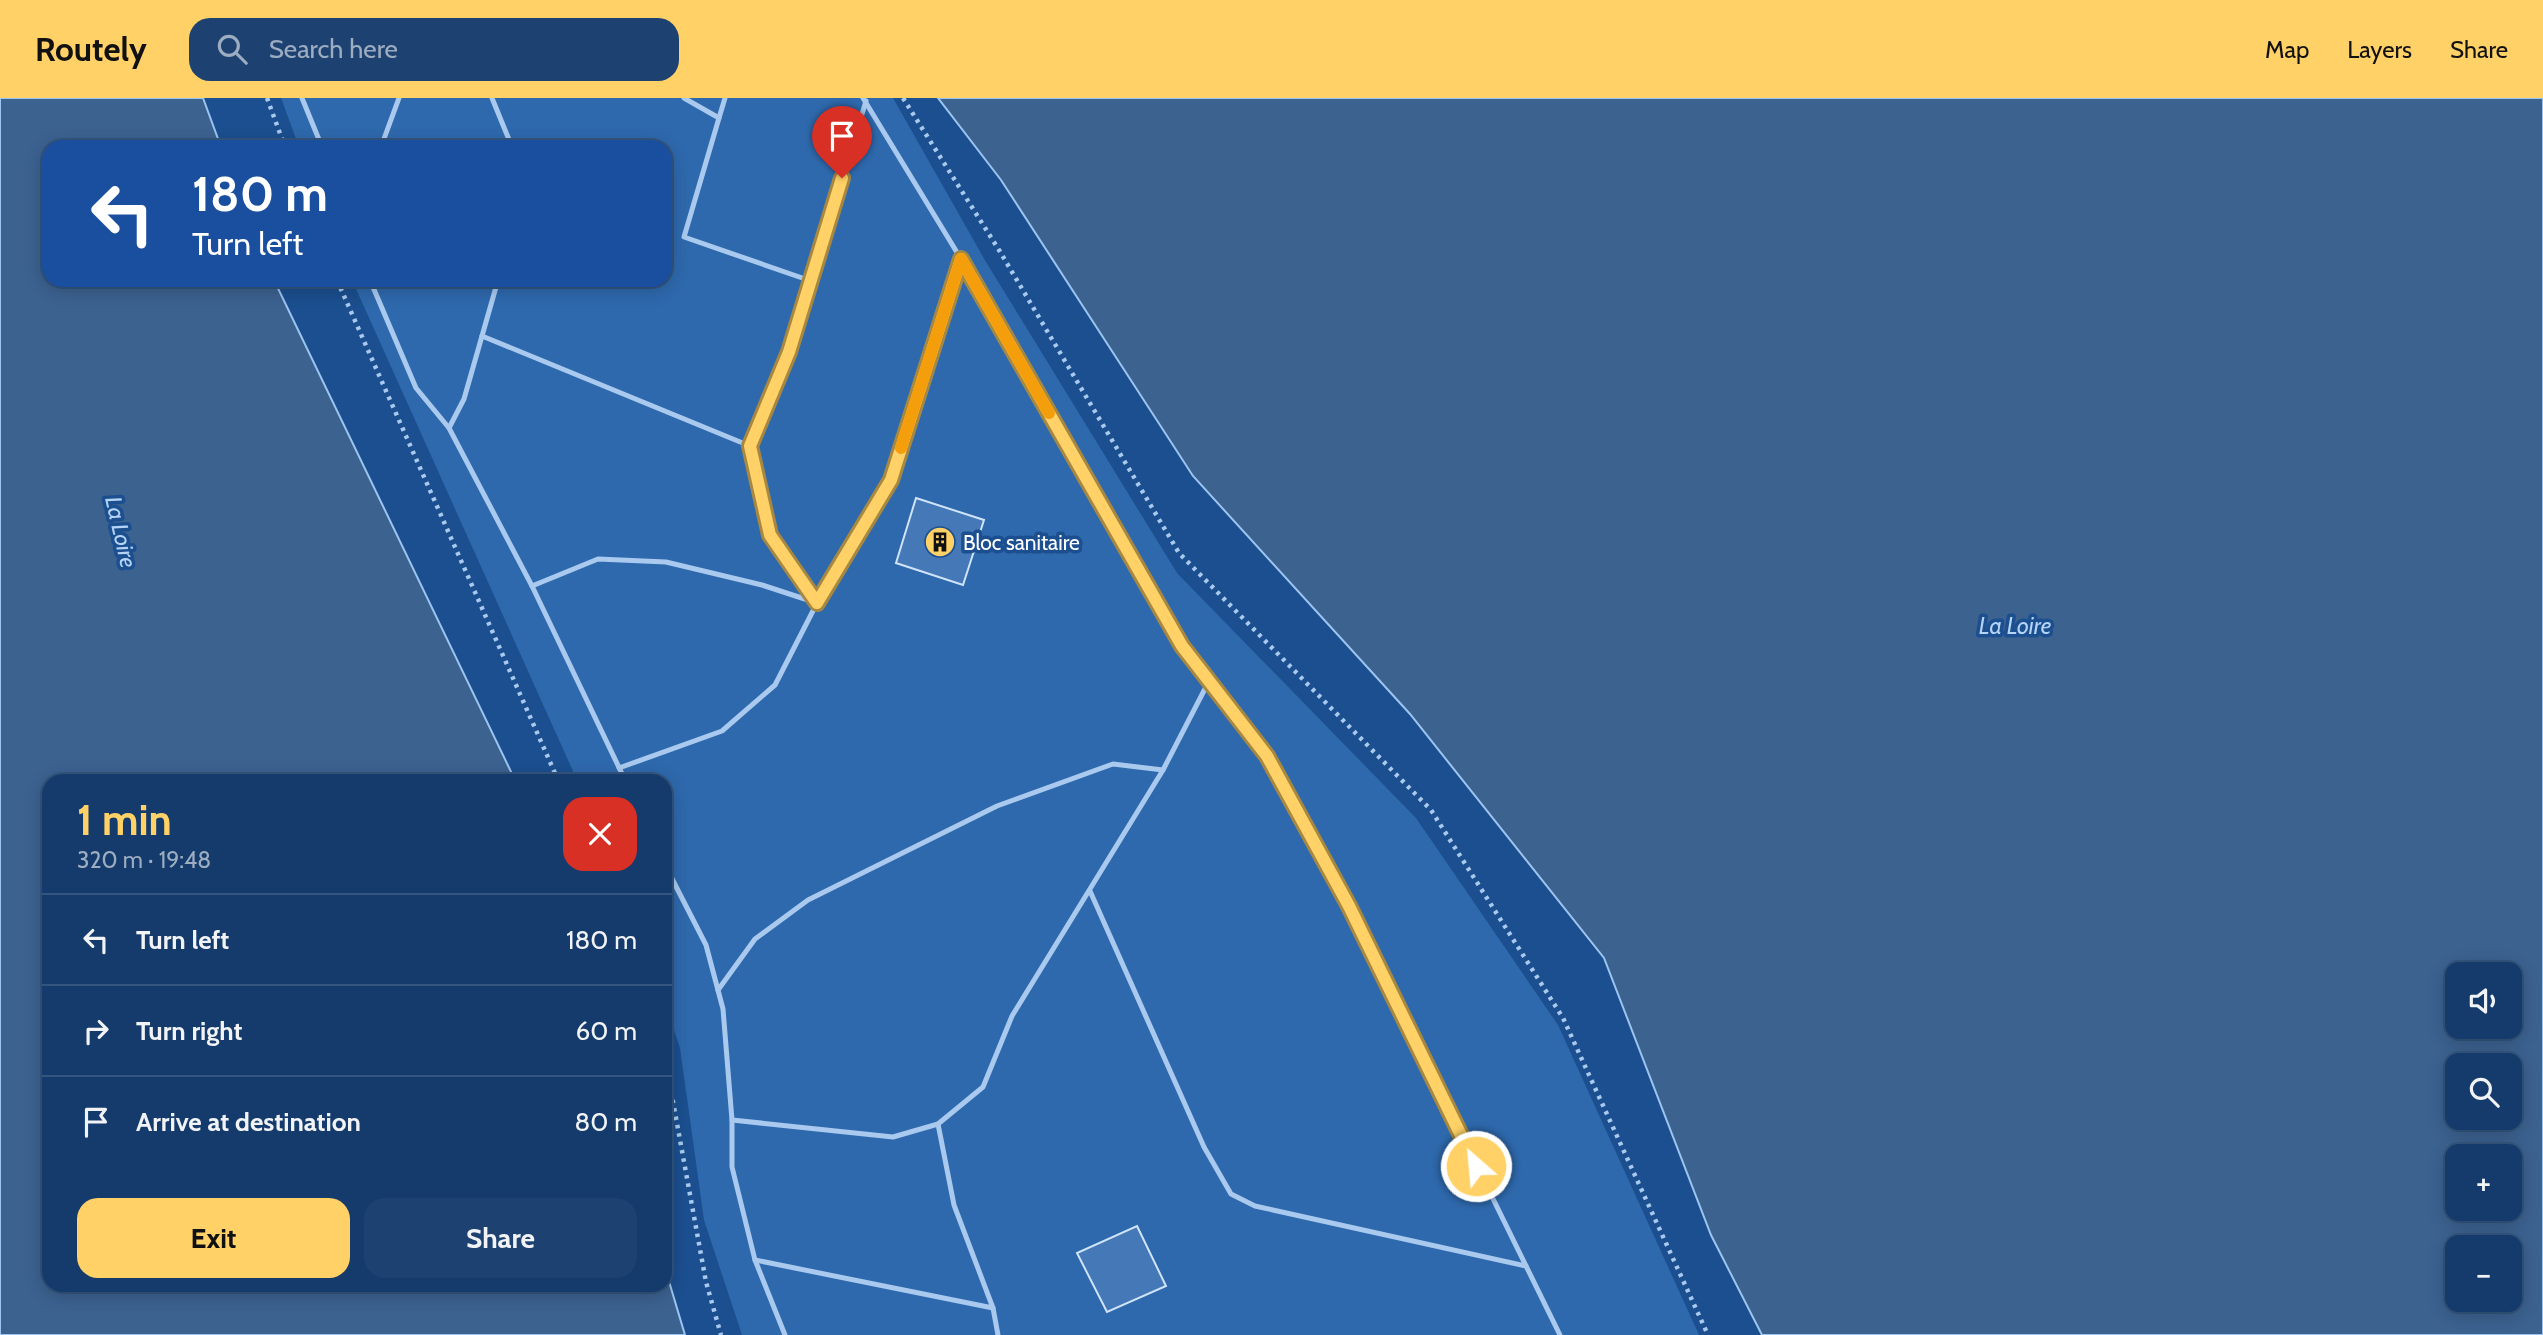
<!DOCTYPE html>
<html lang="en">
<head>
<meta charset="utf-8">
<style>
	body { margin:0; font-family:Cabin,sans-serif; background:#1d4271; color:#f1f3f6; height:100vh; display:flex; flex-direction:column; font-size:26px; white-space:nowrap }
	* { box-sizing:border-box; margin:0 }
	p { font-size:23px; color:#9dadc1 }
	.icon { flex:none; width:38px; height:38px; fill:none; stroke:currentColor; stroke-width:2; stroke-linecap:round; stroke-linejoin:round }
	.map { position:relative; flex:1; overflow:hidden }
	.details { position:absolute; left:42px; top:676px; width:630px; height:518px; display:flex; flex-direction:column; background:#143b6b; border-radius:21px; box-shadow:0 4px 18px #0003,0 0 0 2px #33557e }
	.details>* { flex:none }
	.top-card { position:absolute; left:42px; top:42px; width:630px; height:147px; border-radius:21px; box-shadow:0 4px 18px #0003,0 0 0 2px #33557e; background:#1a4fa0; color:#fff; overflow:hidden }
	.fabs { position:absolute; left:2445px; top:864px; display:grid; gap:14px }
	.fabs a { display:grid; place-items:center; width:77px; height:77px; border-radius:14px; background:#143b6b; box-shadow:0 4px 18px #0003,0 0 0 2px #33557e; font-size:35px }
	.pin { position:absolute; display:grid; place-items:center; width:60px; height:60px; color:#fff; margin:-72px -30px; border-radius:50% 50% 50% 0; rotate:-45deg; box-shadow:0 0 7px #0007 }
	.pin .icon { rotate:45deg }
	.me { position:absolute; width:77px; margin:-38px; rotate:333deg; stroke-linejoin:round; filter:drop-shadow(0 0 5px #0008) }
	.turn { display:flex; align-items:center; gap:24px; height:147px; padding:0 35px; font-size:32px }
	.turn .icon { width:91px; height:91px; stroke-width:2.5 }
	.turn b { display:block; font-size:49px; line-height:60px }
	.round { display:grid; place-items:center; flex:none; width:74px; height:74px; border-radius:21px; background:#1d4271 }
	.headline { display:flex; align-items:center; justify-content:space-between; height:119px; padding:0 35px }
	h1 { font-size:42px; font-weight:700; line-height:52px; color:#ffd166 }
	.action { display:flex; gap:14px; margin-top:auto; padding:14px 35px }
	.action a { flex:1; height:80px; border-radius:21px; background:#ffd166; color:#111; font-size:28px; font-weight:700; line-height:80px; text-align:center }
	.action a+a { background:#1d4271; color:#f1f3f6 }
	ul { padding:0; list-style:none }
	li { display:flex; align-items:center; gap:21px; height:91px; padding:0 35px; border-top:2px solid #33557e }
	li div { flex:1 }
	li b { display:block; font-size:26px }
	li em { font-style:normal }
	header { display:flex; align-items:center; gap:42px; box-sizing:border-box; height:98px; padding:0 35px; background:#ffd166; color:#111 }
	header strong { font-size:33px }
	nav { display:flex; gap:38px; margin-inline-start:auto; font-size:24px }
	.search { width:490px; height:63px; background:#1d4271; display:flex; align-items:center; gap:18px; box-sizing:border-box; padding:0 24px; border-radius:21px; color:#9dadc1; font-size:26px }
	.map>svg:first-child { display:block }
	.green { fill:#2e69ad }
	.water { fill:#3c6290; stroke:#9cc4f0; stroke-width:2; fill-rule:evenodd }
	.building { fill:#4478b7; stroke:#cfe3fa; stroke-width:2 }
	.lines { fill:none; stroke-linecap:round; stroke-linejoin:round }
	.path { stroke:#a9c9ee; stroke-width:4.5; stroke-dasharray:3.5 5; stroke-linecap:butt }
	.lane { stroke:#a9c9ee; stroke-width:5 }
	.route-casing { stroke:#a68842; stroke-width:18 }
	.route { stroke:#ffd166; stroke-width:12 }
	.slow { stroke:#f59e0b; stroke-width:12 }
	.labels { text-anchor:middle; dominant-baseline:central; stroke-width:7; stroke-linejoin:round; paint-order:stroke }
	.poi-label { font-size:21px; fill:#fff; stroke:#1b4f8f; text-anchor:start }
	.water-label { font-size:23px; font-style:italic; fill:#b5d3f5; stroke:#1b4f8f }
</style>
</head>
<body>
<header>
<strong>Routely</strong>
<div class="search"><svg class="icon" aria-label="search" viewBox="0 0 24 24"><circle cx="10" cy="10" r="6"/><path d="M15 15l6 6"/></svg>Search here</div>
<nav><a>Map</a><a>Layers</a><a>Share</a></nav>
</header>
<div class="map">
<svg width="2543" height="1237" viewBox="0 0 2543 1237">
	<rect width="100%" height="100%" fill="#1b4f8f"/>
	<!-- green -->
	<polygon class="green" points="281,0 893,0 986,164 1177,475 1416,720 1558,927 1699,1237 742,1237 704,1122 680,950 665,905 665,682 577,682 352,182 665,182 665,49 299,49"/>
	<!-- water -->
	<g class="water">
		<polygon points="0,0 203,0 221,49 49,49 49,182 274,182 515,682 49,682 49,1186 665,1186 665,1170 685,1237 0,1237"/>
		<path d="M938,0H2543V1237H1762L1711,1137L1604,860L1410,616L1193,378L1001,82ZM2457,877H2510V929H2457ZM2457,968H2510V1020H2457ZM2457,1059H2510V1111H2457ZM2457,1150H2510V1202H2457Z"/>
	</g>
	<!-- building -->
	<g class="building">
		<polygon points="916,400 984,422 963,487 896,465"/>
		<polygon points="1137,1128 1166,1188 1107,1214 1077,1155"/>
	</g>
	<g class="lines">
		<!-- path -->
		<g class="path">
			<polyline points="267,0 285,49"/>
			<polyline points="903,0 999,152 1179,455 1431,712 1563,920 1708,1237"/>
			<polyline points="337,182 558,682"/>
			<polyline points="665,960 706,1184 721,1237"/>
		</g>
		<!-- lane -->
		<g class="lane">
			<polyline points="302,0 322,49"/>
			<polyline points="492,0 512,49"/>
			<polyline points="684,0 719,20 725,0"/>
			<polyline points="863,0 961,161 1182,548 1267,658 1349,808 1560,1237"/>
			<polyline points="719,20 684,139 811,183"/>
			<polyline points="381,49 399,0"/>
			<polyline points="370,182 416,290 449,330"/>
			<polyline points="498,182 464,301 449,330 532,488 625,682"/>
			<polyline points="482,238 750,348 789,254 866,3"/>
			<polyline points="750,348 770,437 817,505"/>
			<polyline points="532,488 598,461 666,464 762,487 817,505"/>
			<polyline points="619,670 722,633 775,587 817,505 891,382 961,161"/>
			<polyline points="665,767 706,847 723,911 732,1022 732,1069 755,1162 785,1237"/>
			<polyline points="1090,793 1204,1049 1231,1096 1255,1108 1526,1168"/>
			<polyline points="718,892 755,841 808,802 997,708 1113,666 1163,672"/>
			<polyline points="732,1022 893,1039 938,1026 983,989 1012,918 1163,672 1209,583"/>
			<polyline points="938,1026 954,1107 993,1210 998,1237"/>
			<polyline points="755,1162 993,1210"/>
		</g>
	</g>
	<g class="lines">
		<!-- route casing -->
		<g class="route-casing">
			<polyline id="route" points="842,80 789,254 750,348 770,437 817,505 891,382 961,161 1182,548 1267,658 1349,808 1476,1068"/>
		</g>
		<!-- route -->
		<use href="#route" class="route"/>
		<!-- slow -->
		<polyline class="slow" points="901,350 961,161 1049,315"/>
	</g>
	<!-- icons -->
	<defs>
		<g id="building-disc" transform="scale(1.575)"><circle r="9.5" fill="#ffd166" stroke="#1b4f8f"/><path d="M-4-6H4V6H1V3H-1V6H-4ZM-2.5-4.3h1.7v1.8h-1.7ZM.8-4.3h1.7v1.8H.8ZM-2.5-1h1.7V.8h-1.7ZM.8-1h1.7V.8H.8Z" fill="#111"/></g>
	</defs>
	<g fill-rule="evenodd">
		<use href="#building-disc" x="940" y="444"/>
	</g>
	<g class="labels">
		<!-- poi labels -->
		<g class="poi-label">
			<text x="963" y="444">Bloc sanitaire</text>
		</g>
		<!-- water labels -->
		<g class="water-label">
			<text transform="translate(121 434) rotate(77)">La Loire</text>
			<text x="2015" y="528">La Loire</text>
		</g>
	</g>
</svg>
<div class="fabs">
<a><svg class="icon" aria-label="sound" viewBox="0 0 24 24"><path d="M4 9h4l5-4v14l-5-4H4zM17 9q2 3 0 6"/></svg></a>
<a><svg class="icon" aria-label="search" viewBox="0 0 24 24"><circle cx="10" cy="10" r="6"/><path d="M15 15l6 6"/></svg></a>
<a>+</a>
<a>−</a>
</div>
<div class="pin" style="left:842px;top:80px;background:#d93025"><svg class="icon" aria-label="arrive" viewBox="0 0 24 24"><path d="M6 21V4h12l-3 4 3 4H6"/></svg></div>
<svg class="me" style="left:1476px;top:1068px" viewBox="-20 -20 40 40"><circle r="17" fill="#ffd166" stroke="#fff" stroke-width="3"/><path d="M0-11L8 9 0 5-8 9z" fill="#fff"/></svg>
<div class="top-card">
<div class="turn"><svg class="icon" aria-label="left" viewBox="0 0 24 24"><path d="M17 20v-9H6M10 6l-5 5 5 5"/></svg><div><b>180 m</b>Turn left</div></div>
</div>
<section class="details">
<div class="headline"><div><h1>1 min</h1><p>320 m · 19:48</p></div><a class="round" style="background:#d93025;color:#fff"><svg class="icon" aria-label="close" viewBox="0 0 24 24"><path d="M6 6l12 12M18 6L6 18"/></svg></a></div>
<ul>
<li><svg class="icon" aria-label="left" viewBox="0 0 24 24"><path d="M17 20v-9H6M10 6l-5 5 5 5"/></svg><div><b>Turn left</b></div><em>180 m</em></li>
<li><svg class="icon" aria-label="right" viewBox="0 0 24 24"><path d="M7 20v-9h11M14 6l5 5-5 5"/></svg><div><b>Turn right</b></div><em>60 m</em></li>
<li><svg class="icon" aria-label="arrive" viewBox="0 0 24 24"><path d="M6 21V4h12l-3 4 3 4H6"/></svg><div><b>Arrive at destination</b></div><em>80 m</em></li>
</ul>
<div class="action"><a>Exit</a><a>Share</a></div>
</section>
</div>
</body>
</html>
